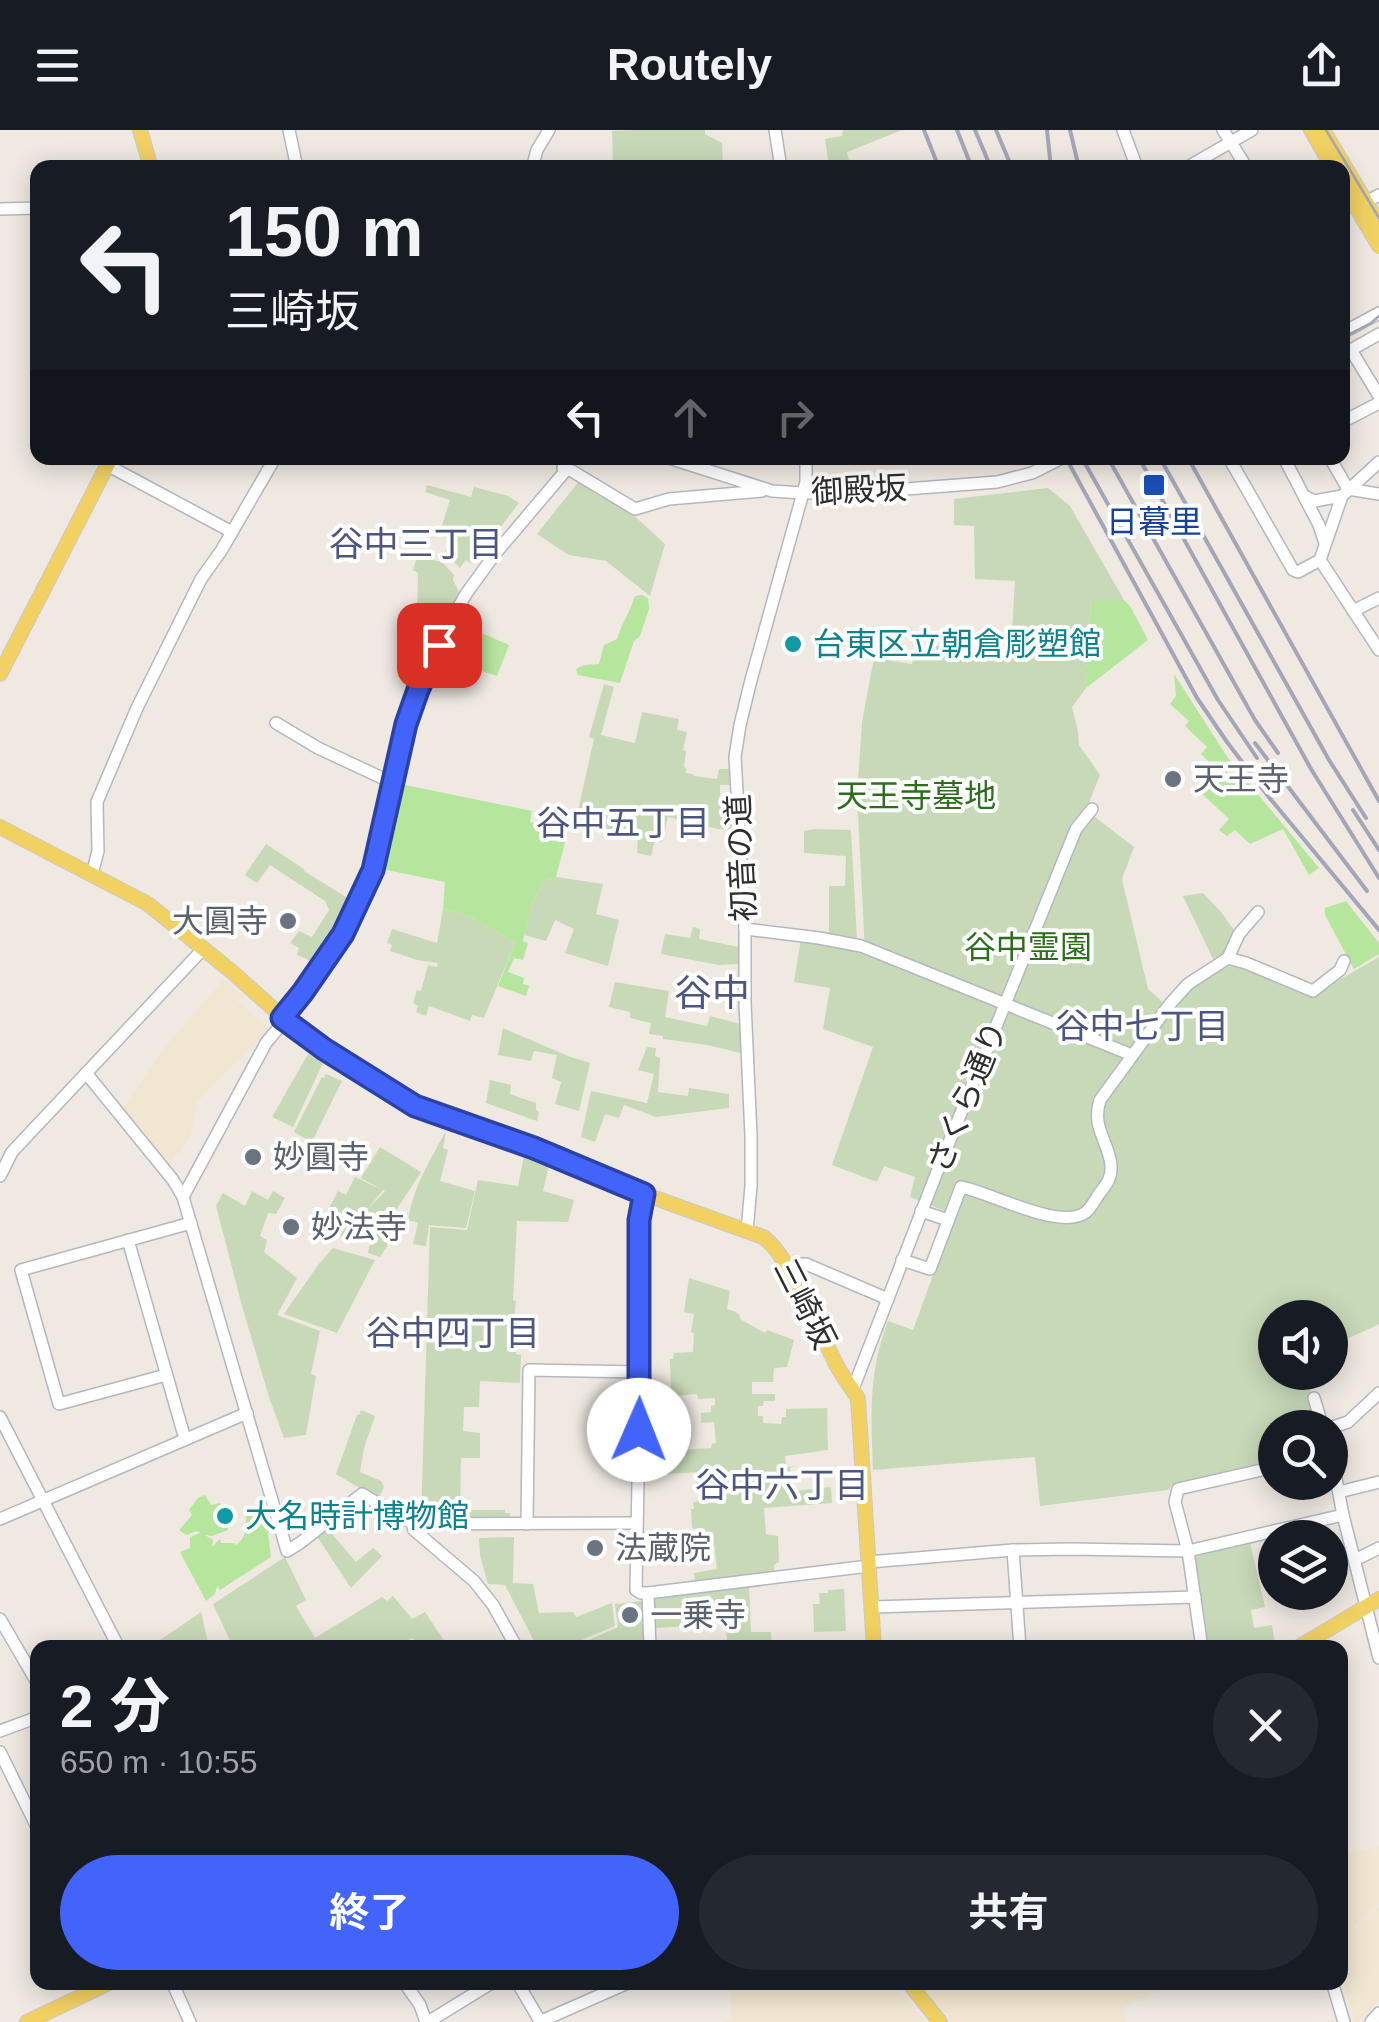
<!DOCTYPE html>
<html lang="ja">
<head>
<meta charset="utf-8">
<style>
	body { margin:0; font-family:Arial,"Noto Sans JP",sans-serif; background:#242831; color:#f1f3f6; height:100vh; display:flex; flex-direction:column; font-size:38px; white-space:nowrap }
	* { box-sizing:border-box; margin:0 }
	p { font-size:32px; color:#9ea1a6 }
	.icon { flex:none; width:55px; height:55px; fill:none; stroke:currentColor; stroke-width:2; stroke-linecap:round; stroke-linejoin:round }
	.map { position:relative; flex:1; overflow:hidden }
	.sheet { position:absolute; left:30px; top:1510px; width:1318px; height:350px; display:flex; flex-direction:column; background:#171b24; border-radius:20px; box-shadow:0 5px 25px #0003 }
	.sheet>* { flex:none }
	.hud { position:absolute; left:30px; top:30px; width:1320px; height:305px; border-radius:20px; box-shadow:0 5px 25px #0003; background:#171b24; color:#f1f3f6; overflow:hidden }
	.controls { position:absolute; left:1258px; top:1170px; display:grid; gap:20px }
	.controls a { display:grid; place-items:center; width:90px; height:90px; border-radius:50%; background:#171b24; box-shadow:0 5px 25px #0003; font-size:50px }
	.pin { position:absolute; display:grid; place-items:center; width:85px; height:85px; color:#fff; margin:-42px; border-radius:20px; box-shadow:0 5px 15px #0006 }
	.me { position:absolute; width:110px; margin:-55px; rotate:1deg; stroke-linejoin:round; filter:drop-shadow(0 0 8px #0008) }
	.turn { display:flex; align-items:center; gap:35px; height:210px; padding:0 30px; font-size:45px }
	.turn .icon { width:130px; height:130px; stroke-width:2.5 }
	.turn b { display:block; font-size:70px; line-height:85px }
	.lanes { display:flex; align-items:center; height:95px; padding:0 30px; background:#0003; justify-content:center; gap:50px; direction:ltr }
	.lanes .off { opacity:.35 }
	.round { display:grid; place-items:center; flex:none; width:105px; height:105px; border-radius:52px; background:#242831 }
	.summary { display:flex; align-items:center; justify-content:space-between; height:170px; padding:0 30px }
	h1 { font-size:60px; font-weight:700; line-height:75px }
	.button { display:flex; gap:20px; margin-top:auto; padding:20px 30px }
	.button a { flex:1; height:115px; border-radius:60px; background:#4264fb; color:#fff; font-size:40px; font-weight:700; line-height:115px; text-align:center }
	.button a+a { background:#242831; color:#f1f3f6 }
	header { display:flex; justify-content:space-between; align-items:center; height:130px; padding:0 30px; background:#171b24; font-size:45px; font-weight:700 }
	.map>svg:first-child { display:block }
	.education { fill:#f0e6d1 }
	.green { fill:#b6e59e }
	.cemetery { fill:#c8d9b8 }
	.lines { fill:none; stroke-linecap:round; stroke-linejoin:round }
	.minor-casing { stroke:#b4b7c1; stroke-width:14 }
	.major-casing { stroke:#c9c9c9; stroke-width:16 }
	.minor { stroke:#fff; stroke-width:11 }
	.major { stroke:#f2d163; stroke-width:14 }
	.tram { stroke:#a3a6b8; stroke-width:2.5 }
	.rail { stroke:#a3a6b8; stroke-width:4 }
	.route-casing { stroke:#2b41a3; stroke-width:25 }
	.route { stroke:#4264fb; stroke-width:18 }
	.transit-dot { fill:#1a4fb4; stroke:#fff; stroke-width:4 }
	.culture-dot { fill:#0f9aa8; stroke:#fff; stroke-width:4 }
	.worship-dot { fill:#6b7280; stroke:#fff; stroke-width:4 }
	.labels { text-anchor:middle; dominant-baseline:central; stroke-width:8; stroke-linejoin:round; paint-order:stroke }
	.street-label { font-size:32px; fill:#2e2e2e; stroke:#fff }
	.transit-label { font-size:32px; fill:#164399; stroke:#fff }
	.culture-label { font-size:32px; fill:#0d838f; stroke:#fff; text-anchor:start }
	.worship-label { font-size:32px; fill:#5b616d; stroke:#fff; text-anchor:start }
	.park-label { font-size:32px; fill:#2c6e1b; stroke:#fff }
	.neighbourhood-label { font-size:35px; fill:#4d5680; stroke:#fff }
	.quarter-label { font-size:38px; fill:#4d5680; stroke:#fff }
</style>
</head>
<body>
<header><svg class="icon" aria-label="menu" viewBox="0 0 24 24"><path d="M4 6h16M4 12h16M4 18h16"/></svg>Routely<svg class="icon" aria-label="share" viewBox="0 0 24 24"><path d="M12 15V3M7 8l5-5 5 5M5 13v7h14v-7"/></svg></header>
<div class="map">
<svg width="1379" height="1892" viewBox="0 0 1379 1892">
	<rect width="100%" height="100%" fill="#efe9e1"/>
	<!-- education -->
	<g class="education">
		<polygon points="224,849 242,865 237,871 271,900 220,948 197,973 191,1004 180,1024 176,1023 169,1037 122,980 162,921"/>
		<polygon points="1379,1717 1379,1774 1351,1800 1354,1800 1379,1777 1379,1871 1359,1892 1354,1892 1340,1840 1340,1725"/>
		<polygon points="892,1852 925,1892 721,1892 731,1890 731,1853"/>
		<polygon points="919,1853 1176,1853 1122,1878 1127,1892 952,1892"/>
	</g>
	<!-- green -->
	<g class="green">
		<path d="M642,465L648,468L649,479L640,506L634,511L620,553L578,545L576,539L584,535L599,534L604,515L617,509C622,493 630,482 635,466Z"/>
		<polygon points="1091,470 1124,470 1130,476 1148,510 1086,558"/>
		<polygon points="477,501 509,515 497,546 439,527 446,509 467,518"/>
		<polygon points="1174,544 1228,628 1319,738 1309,745 1283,699 1250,714 1235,700 1227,706 1219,700 1229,689 1197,659 1209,647 1219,653 1220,650 1214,637 1201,624 1207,617 1185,596 1189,591 1170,574 1176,566"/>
		<polygon points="400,654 532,681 530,692 568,701 556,747 544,751 532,774 523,811 528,813 523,830 514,828 508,842 524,848 523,854 529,856 526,866 498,856 515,813 472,787 443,779 445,752 382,739 380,735 397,659"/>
		<polygon points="1346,771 1379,813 1379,824 1354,839 1325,785 1325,778"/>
		<path d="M205,1365L211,1375L220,1373L227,1387L228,1400L212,1406L205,1405L213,1410L212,1417L220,1409L221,1413H234L236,1415C247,1408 246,1395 246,1383L255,1381L258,1391L269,1389L272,1401L268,1403L271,1427L220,1460L217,1456L215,1464L206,1471L180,1422L190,1418V1407L200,1403L196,1401L187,1405L180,1401V1399L192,1385L189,1380L198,1368Z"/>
	</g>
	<!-- cemetery -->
	<g class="cemetery">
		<polygon points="635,0 705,0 705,4 722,13 723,37 613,37 612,1"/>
		<polygon points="843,0 902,0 847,22 849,31 829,36 825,9 842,6"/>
		<polygon points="580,350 630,382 665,414 650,466 606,431 569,425 537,404"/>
		<polygon points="427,355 471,367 474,357 508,366 519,373 472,434 466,430 460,438 445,423 450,409 439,405 450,370 425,362"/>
		<path d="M1048,358L1070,376L1124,470L1091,471L1086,558L1072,577L1078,601L1079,615L1100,645L1086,680L1134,717L1122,749L1148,859L1165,874L1228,836L1247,839L1311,866L1379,827V1194L1330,1217V1188H1275V1242L1305,1243L1320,1297L1275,1298V1331L1172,1355L1168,1360L1040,1376L1035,1327L873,1340C871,1284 868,1245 888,1191L913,1200L955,1085L910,1067L915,1047L884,1036L877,1052L832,1035L873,917L823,899L830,858L794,852L801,809L865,821L857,666L862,592L874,528L912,534L916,515L1011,519L1015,451L975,449L974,396L954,395V369Z"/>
		<polygon points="417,427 442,432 454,445 453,450 461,466 442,496 417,487 418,443 413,440"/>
		<polygon points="604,554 614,557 601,605 635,613 642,582 679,589 677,600 687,602 683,620 686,621 684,637 686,638 686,643 693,644 694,646 717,649 719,639 730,639 731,655 720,655 720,672 732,673 732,699 718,699 668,687 662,712 655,710 651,726 637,723 638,705 600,699 601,689 577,685 594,609 589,607"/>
		<polygon points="815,699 851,700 857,810 829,805 829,756 845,756 846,726 804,723 804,701"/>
		<polygon points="266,714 304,739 304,741 354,772 339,800 317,834 297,825 299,818 290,813 299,801 312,807 329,780 325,771 270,735 257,753 245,745"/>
		<polygon points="556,747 603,754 596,784 619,790 608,836 565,823 574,799 555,790 546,811 524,805 532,774 544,751"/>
		<polygon points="1203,763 1221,782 1234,800 1227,822 1213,829 1183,766"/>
		<polygon points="443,779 472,787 515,813 484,888 472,885 470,891 429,876 426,886 416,882 418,876 413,873 417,860 421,861 428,835 437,837 438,833 417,830 390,821 392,815 387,813 392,799 437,813"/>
		<polygon points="693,797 700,799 699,809 739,817 738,834 719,835 661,824 665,804 690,808"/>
		<polygon points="615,852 669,861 665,887 707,896 710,886 740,894 740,923 708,915 663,909 663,906 649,904 651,893 630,888 630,882 609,877"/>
		<polygon points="503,898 568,926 590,933 579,981 555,974 561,952 552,948 557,925 534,921 531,931 498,925"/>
		<polygon points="647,917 656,918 655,926 660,928 658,962 688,966 689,958 729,964 729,978 656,987 624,975 619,988 605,984 595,1012 581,1007 591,961 647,973 654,944 638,940"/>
		<polygon points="308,924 323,933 293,997 272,987"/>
		<polygon points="326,944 342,951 312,1012 294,1002 322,947 324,948"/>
		<polygon points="490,950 511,955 510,964 536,973 536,980 539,982 537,991 486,973"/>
		<path d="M446,1001L443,1018L448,1020L440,1051L475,1061L466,1098L429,1095L426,1116L413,1114L418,1093L408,1090C414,1056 429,1032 446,1001Z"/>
		<polygon points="380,1017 421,1042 387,1094 397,1101 380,1127 368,1123 370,1112 345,1104 342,1107 331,1098 335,1088 328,1080 338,1061 346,1065 355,1047 383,1060 365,1082 385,1061 361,1048"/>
		<polygon points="524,1026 549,1035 543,1061 574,1070 568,1092 517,1091 513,1170 516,1171 514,1191 519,1192 516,1224 521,1225 520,1253 480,1251 479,1277 464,1277 463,1301 480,1303 480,1328 461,1328 460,1380 505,1380 505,1383 510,1383 510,1389 421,1389 430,1097 467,1100 478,1050 518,1056"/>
		<polygon points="252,1061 268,1070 273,1061 285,1068 276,1084 268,1083 260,1106 267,1110 264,1122 297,1148 277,1185 320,1201 311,1244 316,1246 306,1305 284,1308 269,1267 242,1176 216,1076 223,1063 245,1076"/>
		<polygon points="333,1118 375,1130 337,1203 284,1184 318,1135"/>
		<polygon points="689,1148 730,1161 727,1179 736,1182 740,1186 740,1189 765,1203 767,1200 794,1210 787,1237 774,1238 773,1252 752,1252 752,1264 775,1264 775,1271 764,1271 763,1276 758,1276 758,1286 763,1286 763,1293 781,1294 782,1287 786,1287 786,1279 827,1278 828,1320 785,1326 786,1337 796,1336 790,1338 793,1361 831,1357 832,1373 764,1378 766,1404 778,1406 779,1432 774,1435 774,1443 695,1452 694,1443 717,1439 714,1413 697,1414 696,1399 692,1398 691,1379 694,1379 693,1372 709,1370 707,1349 705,1349 704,1342 643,1345 643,1307 650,1303 650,1299 673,1299 677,1320 711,1318 712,1314 716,1313 714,1292 701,1293 701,1283 711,1282 711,1276 715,1275 715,1268 698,1269 697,1264 674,1266 673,1260 671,1260 670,1229 673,1229 674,1223 693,1222 694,1203 691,1202 694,1184 684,1182"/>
		<polygon points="361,1280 375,1286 364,1318 360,1342 381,1351 384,1357 378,1369 336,1344 357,1285 359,1285"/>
		<polygon points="326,1397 356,1432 373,1418 382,1426 351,1458 316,1405"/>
		<polygon points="514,1407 513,1453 533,1454 539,1483 573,1482 576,1487 612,1473 615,1496 565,1517 537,1517 505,1455 488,1454 480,1425 479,1408"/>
		<polygon points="1250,1412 1265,1477 1251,1480 1254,1498 1272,1495 1275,1514 1255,1517 1209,1517 1195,1426"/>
		<polygon points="285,1427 306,1470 296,1476 315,1508 382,1467 387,1471 393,1466 412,1489 425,1482 447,1515 442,1517 420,1517 413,1508 389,1517 233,1517 213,1474"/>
		<polygon points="749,1455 751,1502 771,1502 772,1517 723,1517 722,1511 727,1510 724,1480 693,1483 690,1487 690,1496 655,1498 654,1496 653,1467"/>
		<polygon points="844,1459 846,1501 814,1502 813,1474 820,1474 819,1463 828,1463 828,1460"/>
		<polygon points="642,1471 643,1517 575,1517 575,1516 618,1497 615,1474"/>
		<polygon points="201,1482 209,1517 150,1517"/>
	</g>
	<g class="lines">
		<!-- minor casing -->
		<g class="minor-casing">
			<g id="minor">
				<polyline points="289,0 297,38"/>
				<polyline points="775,0 781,38"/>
				<polyline points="1123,0 1137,38"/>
				<polyline points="1223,0 1247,38"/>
				<polyline points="532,38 537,20 549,0"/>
				<polyline points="1186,38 1252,0"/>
				<polyline points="1366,72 1379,65"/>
				<polyline points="0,79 38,78"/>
				<polyline points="1342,203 1379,183"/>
				<polyline points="1351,220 1379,266"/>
				<polyline points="1342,225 1379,204"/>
				<polyline points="1342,292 1379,273"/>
				<polyline points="566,328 563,338 572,341 635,379 669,369 762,361"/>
				<polyline points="669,328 772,361 803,363 867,362 997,352 1032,343 1062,328"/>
				<polyline points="1229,328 1293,440 1298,442 1320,430 1342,366 1379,332"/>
				<polyline points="1284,328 1319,395 1325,413"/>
				<polyline points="1330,328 1348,359"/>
				<polyline points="107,335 232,402"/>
				<polyline points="1348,359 1379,364"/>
				<polyline points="1304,366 1314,371 1342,366"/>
				<polyline points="1320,430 1379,520"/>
				<polyline points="1353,481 1379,468"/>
				<polyline points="276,593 318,618 393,653"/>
				<polyline points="92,744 98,721 97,672 137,578 201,449 221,421 275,328"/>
				<polyline points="745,799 819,808 861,816 1132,925"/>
				<polyline points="1228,828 1239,804 1258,782"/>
				<polyline points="282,888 303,862 343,804 373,740 406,594 417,561 445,501 466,464 495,424 567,339"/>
				<polyline points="86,943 173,1050 183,1067 287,1421 300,1413 362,1364 404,1389 417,1394 636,1393"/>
				<polyline points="0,1046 12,1022 204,818"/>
				<polyline points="644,1064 639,1090 640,1242 636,1460 641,1463 648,1463 869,1436"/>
				<polyline points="183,1067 266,913 285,890"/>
				<polyline points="921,1081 948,1090"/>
				<polyline points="747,1101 751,1056 751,1006 745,873 745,799 735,627 740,595 751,550 806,352 806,328"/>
				<polyline points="128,1110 185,1309"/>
				<path d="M902,1130L930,1139L961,1057C990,1062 1061,1102 1086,1082C1091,1078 1095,1070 1099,1064C1106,1055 1112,1048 1111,1036C1109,1011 1091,998 1100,970L1170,874L1188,854L1228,828L1246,833L1313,861L1340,840L1344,831"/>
				<polyline points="786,1135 806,1134 888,1169"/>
				<polyline points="166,1245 59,1274 21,1140 191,1093"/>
				<polyline points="853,1259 935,1047 1076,699 1092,679"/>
				<polyline points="1314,1268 1323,1298"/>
				<polyline points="0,1287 119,1518"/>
				<polyline points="1330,1298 1348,1292 1379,1263"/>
				<polyline points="1330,1318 1343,1385 1379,1528"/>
				<polyline points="1339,1362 1379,1352"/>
				<polyline points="0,1389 247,1283"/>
				<polyline points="412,1393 414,1400 474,1451 493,1475 517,1518"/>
				<polyline points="527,1394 529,1240 640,1242"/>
				<polyline points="1013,1420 1020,1518"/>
				<polyline points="1355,1430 1379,1418"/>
				<polyline points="869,1432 1013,1420 1071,1419 1188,1421 1343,1385"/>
				<polyline points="648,1463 650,1518"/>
				<polyline points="872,1477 1195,1467"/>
				<polyline points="0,1489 38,1554"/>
				<polyline points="1202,1518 1188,1421 1175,1372 1178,1359 1275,1337"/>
				<polyline points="0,1601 38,1587"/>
				<polyline points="0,1622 38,1699"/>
				<polyline points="172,1852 190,1892"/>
				<polyline points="404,1852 420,1875 426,1892"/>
				<polyline points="517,1852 540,1891"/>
				<polyline points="1332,1852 1344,1892"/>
				<polyline points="428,1892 493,1852"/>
				<polyline points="539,1892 630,1852"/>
				<polyline points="1371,1892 1379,1883"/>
			</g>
		</g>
		<!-- major casing -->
		<g class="major-casing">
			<g id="major">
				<polyline points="140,0 151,38"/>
				<polyline points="1311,0 1333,38"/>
				<polyline points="1323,0 1379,94"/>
				<polyline points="1342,54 1379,116"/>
				<polyline points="0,544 111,328"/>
				<path d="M0,697L148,774L231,841L296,899L402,970L424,980L519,1012L644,1064L763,1107C789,1124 820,1204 837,1236C843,1247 852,1258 858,1269L874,1518"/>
				<polyline points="1297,1518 1379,1469"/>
				<polyline points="908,1852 940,1892"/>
				<polyline points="27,1892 111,1852"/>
			</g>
		</g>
		<!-- minor -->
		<use href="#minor" class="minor"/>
		<!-- major -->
		<use href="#major" class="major"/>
		<!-- tram -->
		<g class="tram">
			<polyline points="1326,0 1379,88"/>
			<polyline points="1342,208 1371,193 1379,186"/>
		</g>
		<!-- rail -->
		<g class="rail">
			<polyline points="924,0 939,38"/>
			<polyline points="957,0 972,38"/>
			<polyline points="975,0 991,38"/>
			<polyline points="996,0 1012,38"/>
			<polyline points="1047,0 1051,38"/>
			<polyline points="1070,0 1079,38"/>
			<polyline points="1066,328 1197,568 1227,612 1268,666 1379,800"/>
			<polyline points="1082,328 1218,570 1257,628"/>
			<polyline points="1108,328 1255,590 1278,623"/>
			<polyline points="1139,328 1311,639 1379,748"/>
			<polyline points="1160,328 1329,630 1366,688"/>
			<polyline points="1188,328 1379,671"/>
			<polyline points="1255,613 1367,761"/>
			<polyline points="1353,680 1379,720"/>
		</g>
	</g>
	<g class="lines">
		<!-- route casing -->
		<g class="route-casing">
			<polyline id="route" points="439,515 418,560 406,594 373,740 343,804 303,862 282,888 324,919 415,976 534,1018 644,1064 639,1090 639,1300"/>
		</g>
		<!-- route -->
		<use href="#route" class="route"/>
	</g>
	<!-- markers -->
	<rect class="transit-dot" x="1142" y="343" width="24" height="24" rx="5"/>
	<g class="culture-dot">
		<circle cx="793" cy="514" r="10"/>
		<circle cx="225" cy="1386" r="10"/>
	</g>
	<g class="worship-dot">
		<circle cx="1173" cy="649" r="10"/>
		<circle cx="288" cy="791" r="10"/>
		<circle cx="253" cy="1027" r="10"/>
		<circle cx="291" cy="1097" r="10"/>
		<circle cx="595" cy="1418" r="10"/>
		<circle cx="630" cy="1485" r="10"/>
	</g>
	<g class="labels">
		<!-- street labels -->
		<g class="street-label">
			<text transform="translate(859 360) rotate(-3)">御殿坂</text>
			<text transform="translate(741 728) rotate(-93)">初音の道</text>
			<text transform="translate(967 967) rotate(-68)">さくら通り</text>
			<text transform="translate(805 1174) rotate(63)">三崎坂</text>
		</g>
		<!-- transit labels -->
		<g class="transit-label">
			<text x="1154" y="392">日暮里</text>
		</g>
		<!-- culture labels -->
		<g class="culture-label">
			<text x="813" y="514">台東区立朝倉彫塑館</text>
			<text x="245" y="1386">大名時計博物館</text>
		</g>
		<!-- worship labels -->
		<g class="worship-label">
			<text x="1193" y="649">天王寺</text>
			<text x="268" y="791" text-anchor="end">大圓寺</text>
			<text x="273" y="1027">妙圓寺</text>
			<text x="311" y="1097">妙法寺</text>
			<text x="615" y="1418">法蔵院</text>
			<text x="650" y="1485">一乗寺</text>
		</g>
		<!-- park labels -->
		<g class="park-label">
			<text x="916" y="666">天王寺墓地</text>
			<text x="1028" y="817">谷中霊園</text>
		</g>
		<!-- neighbourhood labels -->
		<g class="neighbourhood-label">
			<text x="416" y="413">谷中三丁目</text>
			<text x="623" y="692">谷中五丁目</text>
			<text x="1142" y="895">谷中七丁目</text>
			<text x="453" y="1202">谷中四丁目</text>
			<text x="782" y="1354">谷中六丁目</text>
		</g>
		<!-- quarter labels -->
		<g class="quarter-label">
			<text x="712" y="863">谷中</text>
		</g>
	</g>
</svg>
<div class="controls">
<a><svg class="icon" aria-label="sound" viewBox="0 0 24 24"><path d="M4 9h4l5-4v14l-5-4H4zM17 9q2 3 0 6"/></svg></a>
<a><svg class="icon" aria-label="search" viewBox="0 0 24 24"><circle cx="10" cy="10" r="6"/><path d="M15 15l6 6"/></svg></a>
<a><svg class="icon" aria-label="layers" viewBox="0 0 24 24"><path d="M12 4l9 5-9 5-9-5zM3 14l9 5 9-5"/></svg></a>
</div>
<div class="pin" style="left:439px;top:515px;background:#d93025"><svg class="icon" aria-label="arrive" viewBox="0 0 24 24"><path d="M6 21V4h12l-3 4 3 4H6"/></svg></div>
<svg class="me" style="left:639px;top:1300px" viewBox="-20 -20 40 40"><circle r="19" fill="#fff"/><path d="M0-13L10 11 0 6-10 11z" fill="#4264fb"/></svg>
<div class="hud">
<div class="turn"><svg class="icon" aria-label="left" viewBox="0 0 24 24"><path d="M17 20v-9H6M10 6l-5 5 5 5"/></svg><div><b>150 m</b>三崎坂</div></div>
<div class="lanes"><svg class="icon" aria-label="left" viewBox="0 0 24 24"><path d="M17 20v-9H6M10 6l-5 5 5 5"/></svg><svg class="icon off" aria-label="ahead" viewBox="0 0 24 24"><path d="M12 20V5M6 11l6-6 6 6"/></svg><svg class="icon off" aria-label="right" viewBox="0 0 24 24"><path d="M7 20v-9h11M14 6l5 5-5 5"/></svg></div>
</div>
<section class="sheet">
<div class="summary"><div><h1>2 分</h1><p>650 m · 10:55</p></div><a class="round"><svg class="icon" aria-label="close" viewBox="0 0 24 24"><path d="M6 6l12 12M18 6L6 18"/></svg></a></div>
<div class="button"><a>終了</a><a>共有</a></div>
</section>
</div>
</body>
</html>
